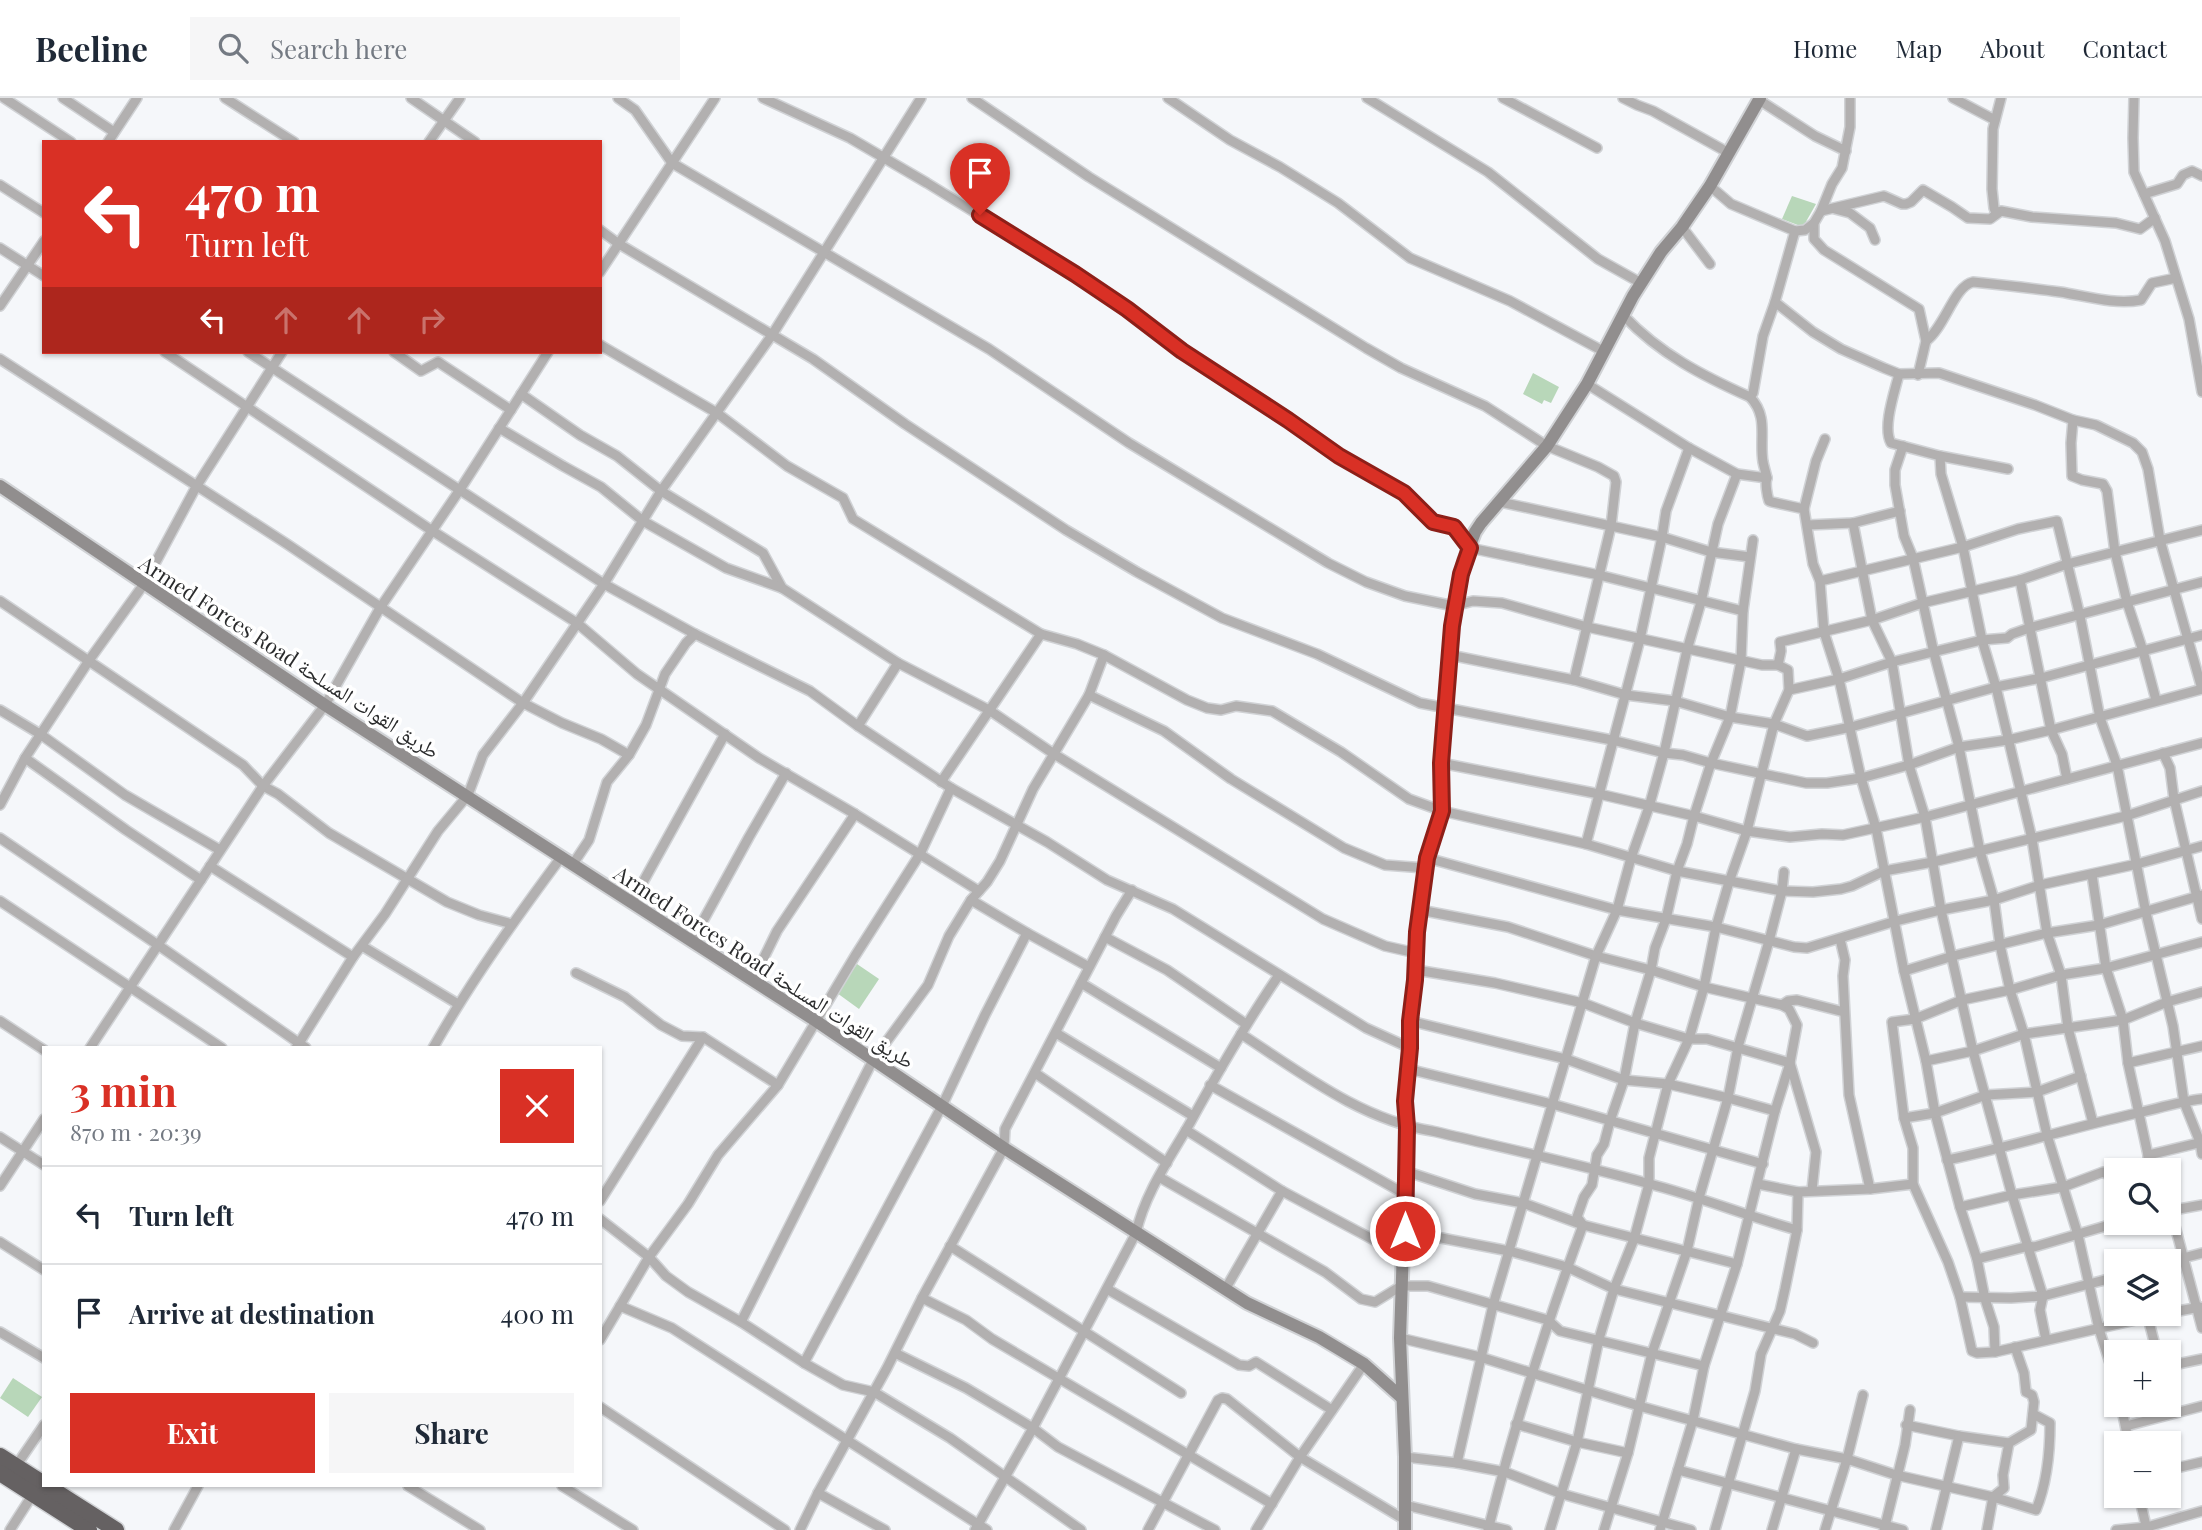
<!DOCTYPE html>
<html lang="en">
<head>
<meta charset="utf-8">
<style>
	body { margin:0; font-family:"Playfair Display","Noto Naskh Arabic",serif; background:#f6f6f7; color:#1f2937; height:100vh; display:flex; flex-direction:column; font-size:26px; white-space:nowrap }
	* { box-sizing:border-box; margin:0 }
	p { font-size:23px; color:#747a83 }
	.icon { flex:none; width:38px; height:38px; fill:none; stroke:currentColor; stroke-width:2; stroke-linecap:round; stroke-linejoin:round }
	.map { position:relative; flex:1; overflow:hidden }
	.sheet { position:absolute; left:42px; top:948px; width:560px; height:441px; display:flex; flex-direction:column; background:#fff; border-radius:0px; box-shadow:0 2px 5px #0004 }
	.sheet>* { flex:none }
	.hud { position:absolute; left:42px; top:42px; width:560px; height:214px; border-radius:0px; box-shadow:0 2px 5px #0004; background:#d93025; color:#fff; overflow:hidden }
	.fabs { position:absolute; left:2104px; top:1060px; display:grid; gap:14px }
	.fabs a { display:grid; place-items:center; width:77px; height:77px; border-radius:0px; background:#fff; box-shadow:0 2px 5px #0004; font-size:35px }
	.pin { position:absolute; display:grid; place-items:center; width:60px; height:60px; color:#fff; margin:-72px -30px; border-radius:50% 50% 50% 0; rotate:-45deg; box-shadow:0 0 7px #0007 }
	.pin .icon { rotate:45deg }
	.me { position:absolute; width:77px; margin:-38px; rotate:0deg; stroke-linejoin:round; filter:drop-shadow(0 0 5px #0008) }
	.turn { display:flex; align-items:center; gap:24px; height:147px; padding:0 28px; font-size:32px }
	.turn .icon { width:91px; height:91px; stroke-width:2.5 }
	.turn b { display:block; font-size:49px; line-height:60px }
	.lanes { display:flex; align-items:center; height:66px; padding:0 28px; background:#0003; justify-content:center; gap:35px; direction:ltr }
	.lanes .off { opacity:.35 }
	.round { display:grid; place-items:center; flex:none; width:74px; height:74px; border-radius:0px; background:#f6f6f7 }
	.overview { display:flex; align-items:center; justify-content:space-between; height:119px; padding:0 28px }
	h1 { font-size:42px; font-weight:700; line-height:52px; color:#d93025 }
	.action { display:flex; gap:14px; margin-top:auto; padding:14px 28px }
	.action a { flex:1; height:80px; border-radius:0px; background:#d93025; color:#fff; font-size:28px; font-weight:700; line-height:80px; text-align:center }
	.action a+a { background:#f6f6f7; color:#1f2937 }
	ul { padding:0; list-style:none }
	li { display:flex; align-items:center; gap:21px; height:98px; padding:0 28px; border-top:2px solid #e0e1e3 }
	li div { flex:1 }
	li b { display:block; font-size:26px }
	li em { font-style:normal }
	header { display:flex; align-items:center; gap:42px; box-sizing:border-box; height:98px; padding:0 35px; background:#fff; border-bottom:2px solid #e0e1e3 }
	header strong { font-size:33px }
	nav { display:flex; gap:38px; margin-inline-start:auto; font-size:24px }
	.search { width:490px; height:63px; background:#f6f6f7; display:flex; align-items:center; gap:18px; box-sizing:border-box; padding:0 24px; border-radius:0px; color:#747a83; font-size:26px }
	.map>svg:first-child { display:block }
	.green { fill:#b8d7b9 }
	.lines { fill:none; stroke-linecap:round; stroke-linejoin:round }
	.street-casing { stroke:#d0d2d5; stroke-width:12 }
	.secondary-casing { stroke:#d0d2d5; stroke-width:16 }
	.highway-casing { stroke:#d0d2d5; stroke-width:19 }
	.street { stroke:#b2b0b0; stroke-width:9 }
	.secondary { stroke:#918e8e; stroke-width:12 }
	.highway { stroke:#656162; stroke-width:16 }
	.route-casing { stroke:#8d1f18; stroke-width:18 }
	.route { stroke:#d93025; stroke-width:12 }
	.labels { text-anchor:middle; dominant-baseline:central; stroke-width:7; stroke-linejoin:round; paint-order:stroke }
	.street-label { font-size:21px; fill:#2a2b2c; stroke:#fff }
</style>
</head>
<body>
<header>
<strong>Beeline</strong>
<div class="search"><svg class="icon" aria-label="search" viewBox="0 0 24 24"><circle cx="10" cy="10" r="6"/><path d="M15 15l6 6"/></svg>Search here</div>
<nav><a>Home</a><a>Map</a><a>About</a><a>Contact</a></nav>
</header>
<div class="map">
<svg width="2202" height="1432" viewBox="0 0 2202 1432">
	<rect width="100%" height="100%" fill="#f5f7fa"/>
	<!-- green -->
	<g class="green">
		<polygon points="1792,98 1816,106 1803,129 1782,121"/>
		<polygon points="1533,275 1559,289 1551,305 1544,302 1542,306 1523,296"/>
		<polygon points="857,866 879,881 859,911 837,895"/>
		<polygon points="13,1280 42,1299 28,1319 0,1300"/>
	</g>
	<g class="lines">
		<!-- street casing -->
		<g class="street-casing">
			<g id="street">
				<polyline points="4,0 71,44"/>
				<polyline points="63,0 114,34"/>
				<polyline points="225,0 294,44"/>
				<polyline points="411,0 475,44"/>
				<polyline points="618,0 635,12 672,65 989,251 1129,345 1328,465 1366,484 1405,498 1454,508 1473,503 1502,505 1587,529 1762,567 1778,567"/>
				<polyline points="763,0 850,40 927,85 1075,176 1127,211 1182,253 1288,322 1339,358 1404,395 1433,424 1454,429 1470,450 1599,477 1743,513"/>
				<polyline points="972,0 1089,79 1366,250 1401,270 1485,308 1547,348 1598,369 1614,378 1616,384 1611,428 1574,582"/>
				<polyline points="1168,0 1230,42 1280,69 1338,105 1410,160 1510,203 1603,253"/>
				<polyline points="1367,0 1488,74 1598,161 1641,185"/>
				<polyline points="1503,0 1597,50"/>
				<polyline points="1623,0 1637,7 1653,13 1729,55"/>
				<polyline points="1850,0 1850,29 1842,70 1832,86 1821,113 1814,125 1814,141 1824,152 1919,211 1926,243 1918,277"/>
				<polyline points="1953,0 1995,22"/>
				<polyline points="2134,0 2133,40 2134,74 2165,143 2189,221 2202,294"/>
				<polyline points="1759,2 1815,38 1846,53"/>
				<polyline points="108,44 137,0"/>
				<polyline points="429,44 460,0"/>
				<polyline points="0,87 44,115"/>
				<polyline points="1710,88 1731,106 1795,133 1805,132 1814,125"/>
				<polyline points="2144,96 2177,86 2183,77 2192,73 2202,78"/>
				<polyline points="1835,111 1850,115 1870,130 1875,142"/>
				<polyline points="1821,113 1884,98 1902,106 1906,106 1911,104 1923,92 1952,109 1968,120 1990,121 2001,113 2032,119 2116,125 2140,131 2155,120"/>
				<polyline points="1996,115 1994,110 1992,91 1993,31 2001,0"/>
				<polyline points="1682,129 1710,166"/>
				<polyline points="600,132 619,146 813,261 905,326 1066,432 1137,474 1222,520 1317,556 1420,605 1612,642 1664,655 1683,657 1711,665 1806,685 1827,685 1861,680 1909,667 1959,649 2008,642 2051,632 2202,591"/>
				<path d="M1795,133L1775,204L1763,238L1753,295L1750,299C1769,319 1759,340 1763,364C1764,369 1766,375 1767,380C1765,385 1767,397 1769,403L1772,404L1804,411L1813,466L1820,483L1824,534L1839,581L1861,680L1876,730L1904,873L1926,963L1935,1015L1960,1109L1977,1161L1985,1201L1994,1229L1995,1254"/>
				<polyline points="0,150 44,178"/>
				<polyline points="600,174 715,0"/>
				<polyline points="1775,204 1813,234 1841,251 1884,270 1899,276 1939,275 2035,307 2073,322 2096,327 2133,345 2142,354 2148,371 2160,442 2202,591"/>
				<polyline points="0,208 44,143"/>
				<path d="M1624,218C1660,256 1703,278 1750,299"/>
				<path d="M1926,243C1945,229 1954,188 1973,184C2002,187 2031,190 2060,194C2086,198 2114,207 2141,202L2152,185L2176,180"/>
				<polyline points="600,247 717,315 787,368 843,400 853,421 1041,536 1077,546 1104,557 1089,597 1033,691 1000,763 987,784 971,802 949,838 928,887 873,962 741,1224"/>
				<polyline points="165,254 431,432 577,525 637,576 759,660 855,716 979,793"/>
				<polyline points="248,254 604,486 695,536 810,593 858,628 951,690 1047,744 1107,782 1173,811 1366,930 1410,950"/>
				<polyline points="394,254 421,273 438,264 511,312"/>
				<polyline points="0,261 287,446 523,605 562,625 601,641 629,657"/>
				<path d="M1899,276C1895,293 1882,329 1891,345L1940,358L1941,376L1963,449L1982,542L1996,589L2032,741L2047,835L2061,877L2068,930L2093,1025"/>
				<polyline points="1587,286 1689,350 1737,376 1767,380"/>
				<polyline points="521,296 580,337 617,358 661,393 763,455 782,490 898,565 989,612 1054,656 1323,821 1385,848 1416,855"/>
				<polyline points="2073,322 2071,345 2072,378 2082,382 2103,386 2107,393 2115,454 2127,504 2143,553 2156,602"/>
				<polyline points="499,330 563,368 601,389 643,423 726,470 782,490"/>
				<polyline points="1903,348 1895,372 1895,387 1904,438 1913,460 1934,555 1959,649 1980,753 1994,802 2000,847 2010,892 2024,936 2047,1037 2078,1137 2099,1231 2116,1284"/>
				<polyline points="1940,358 2008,371"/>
				<polyline points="1500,404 1662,439 1711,454 1750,459"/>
				<polyline points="1804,411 1816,363 1825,341"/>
				<polyline points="1853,425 1872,522 1892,564 1909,667 1925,719 1941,812 1973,953 2012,1097 2043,1198 2040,1212 2046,1242"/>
				<polyline points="1808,427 1853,425 1900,413"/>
				<polyline points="2020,482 2051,632 2062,656 2067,681"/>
				<polyline points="1820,483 1963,449 2018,431 2057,423 2080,518 2100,620 2117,667 2146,815 2173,928 2184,1004 2200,1044 2202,1056"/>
				<polyline points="0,503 243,667 263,688 278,696 329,735 447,804 479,817 512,826"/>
				<polyline points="1104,557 1187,602 1207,610 1221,612 1236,608 1272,613 1341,654 1409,701 1442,713 1586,746 1677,773 1782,793 1813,794 1841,791 1852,788 1884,773 1933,764 2126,718 2202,693"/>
				<polyline points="1450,557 1574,582 1626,597 1675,603 1730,619 1774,626 1807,638 1851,629 1996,589 2041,580 2202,537"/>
				<polyline points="1789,592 1839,581 1892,564 1982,542 2007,540 2012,536 2029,530 2202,484"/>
				<polyline points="1089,597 1164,633 1231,681 1344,750 1385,767 1425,770"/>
				<polyline points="0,612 40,636 125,697 220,752"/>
				<polyline points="858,628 898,565"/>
				<polyline points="2163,655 2170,670 2174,701 2202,821"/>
				<polyline points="25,660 126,732 201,782"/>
				<polyline points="1441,665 1599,696 1694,718 1747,733 1790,739 1822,736 1843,737 1925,719 2202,645"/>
				<polyline points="941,684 1041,536"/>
				<polyline points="0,707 25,660 90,561 144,486 196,389 282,254"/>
				<polyline points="0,740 158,847 306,950"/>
				<polyline points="1586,746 1640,541 1662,439 1666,413 1689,350"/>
				<polyline points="1427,760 1617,812 1716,829 1794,849 1807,850 1896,823 1941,812 1994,802 2040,787 2137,766 2202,748"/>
				<polyline points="573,766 589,742 607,684 629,657 646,627 665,576 686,545 695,536"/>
				<polyline points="210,768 353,859"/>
				<polyline points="2092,777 2106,870 2123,922 2128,965 2148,1057 2148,1073"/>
				<polyline points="971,802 1027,835"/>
				<polyline points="0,803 222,950"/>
				<polyline points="632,804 725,636"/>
				<polyline points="1420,812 1508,829 1596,858 1651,872 1704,889 1782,907 1789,911 1797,927 1790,965 1775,1013 1737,1166 1704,1268 1693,1322 1660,1432"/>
				<polyline points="1105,839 1167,872 1246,926"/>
				<polyline points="1840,841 1845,862 1843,878 1849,997 1870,1091"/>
				<polyline points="692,843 749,739 786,675"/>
				<polyline points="362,848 458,906"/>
				<polyline points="1416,872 1495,885 1583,905 1635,925 1689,941 1707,941 1790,965 1816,1054 1812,1092"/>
				<polyline points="1904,873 1953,858 2047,835 2099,827 2202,797"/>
				<polyline points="576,875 625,899 661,927 682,938 703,939 778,987"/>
				<polyline points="753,882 777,833 855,716"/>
				<polyline points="1081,885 1221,970"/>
				<polyline points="1782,907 1788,903 1797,902 1844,914"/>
				<polyline points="0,923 44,952"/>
				<polyline points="1410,923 1566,961 1624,982 1668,986 1728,1000 1775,1013"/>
				<polyline points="1056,935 1193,1018"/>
				<path d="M1241,936C1300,974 1361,1022 1432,1033C1504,1050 1578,1066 1650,1086C1700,1099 1747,1118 1797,1132"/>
				<polyline points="90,950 263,688 325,607 380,510 461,390 548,254"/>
				<polyline points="296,950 353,859 385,816 438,733 468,697 483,657 523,605 604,486 661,393 772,237 921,0"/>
				<path d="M433,950C471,883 516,820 562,758"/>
				<polyline points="1926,963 1973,953 2024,936 2123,922 2167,904 2202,894"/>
				<polyline points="2128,965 2202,948"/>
				<polyline points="1408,971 1552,1006 1763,1066"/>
				<polyline points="1035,975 1167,1065"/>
				<polyline points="1210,987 1405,1096"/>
				<polyline points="1904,1020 1935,1015 1986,997 2037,994 2081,978"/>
				<polyline points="1186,1032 1282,1093 1404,1158"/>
				<polyline points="0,1039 44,1067"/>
				<polyline points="2148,1057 2202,1044"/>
				<path d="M1947,1062C2010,1049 2071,1030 2133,1016C2156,1011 2178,1004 2202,1001"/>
				<polyline points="1405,1073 1475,1096 1523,1105 1583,1127 1737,1166"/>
				<polyline points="1159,1079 1325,1174 1361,1201 1375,1204 1401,1188 1428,1188 1548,1222 1560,1233 1704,1268"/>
				<polyline points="1758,1086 1798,1094 1870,1091 1913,1086"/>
				<polyline points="0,1088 44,1021"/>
				<polyline points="600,1103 703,939"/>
				<polyline points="1960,1109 2012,1097 2063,1089 2103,1074 2116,1082"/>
				<polyline points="2168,1113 2202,1107"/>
				<polyline points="2171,1113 2202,1230"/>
				<polyline points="600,1121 649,1159 666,1178 688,1194 741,1224 804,1265 843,1287 874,1294 950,1340 1081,1432"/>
				<polyline points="1405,1133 1509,1153 1567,1169 1614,1191 1795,1236 1813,1245"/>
				<polyline points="0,1144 44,1172"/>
				<polyline points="950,1148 1181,1295"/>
				<polyline points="1977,1161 2029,1148 2034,1149 2116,1125"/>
				<polyline points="2168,1164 2202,1155"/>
				<polyline points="1226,1190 1282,1093"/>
				<polyline points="1107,1191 1239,1267 1249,1268 1256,1264 1332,1312"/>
				<polyline points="1960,1199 2011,1200 2043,1198 2116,1179"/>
				<polyline points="922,1200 966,1222 992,1241 1272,1406"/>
				<polyline points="620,1208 672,1230 987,1432"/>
				<polyline points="2168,1215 2200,1209"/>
				<polyline points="2147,1216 2157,1255"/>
				<polyline points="2162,1216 1995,1254 1977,1255 1972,1253 1960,1199 1948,1164 1913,1086 1913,1050 1904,1020 1892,924 1915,921 1962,902 2010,892 2061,877 2106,870 2202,844"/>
				<polyline points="0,1234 44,1260"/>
				<path d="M1400,1240L1480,1259L1639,1308L1796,1351L1847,1361L1896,1377L1993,1399L2036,1412C2047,1385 2050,1354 2050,1325L2033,1316"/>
				<polyline points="600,1242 649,1159 688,1106 718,1057 778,987 855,858 920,756 951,690"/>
				<polyline points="895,1255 966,1290 1033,1330 1058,1349 1215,1432"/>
				<polyline points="804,1265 942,1008 985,917 1027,835 1089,869"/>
				<polyline points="2168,1268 2202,1261"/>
				<polyline points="2168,1296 2174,1315"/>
				<polyline points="2121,1307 2129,1346"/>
				<polyline points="600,1309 785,1432"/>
				<polyline points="1516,1326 1577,1344 1628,1355"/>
				<polyline points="1906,1327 1959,1338 1936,1432"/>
				<polyline points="2126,1328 2202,1308"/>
				<polyline points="1959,1338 2009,1345"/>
				<polyline points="1405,1359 1457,1365 1505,1374 1562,1396 1691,1432"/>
				<polyline points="1457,1365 1493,1207 1596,858 1617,812 1631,760 1649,709 1664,655 1687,552 1701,504 1718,426 1737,376"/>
				<polyline points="16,1368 44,1327"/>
				<polyline points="1678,1372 1903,1432"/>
				<polyline points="2168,1372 2202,1364"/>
				<polyline points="408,1388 480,1432"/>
				<polyline points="562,1388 633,1432"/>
				<polyline points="818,1395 885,1432"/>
				<polyline points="2139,1398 2147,1432"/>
				<polyline points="1405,1407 1507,1432"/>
				<polyline points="10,1432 33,1396"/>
				<polyline points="174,1432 198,1388"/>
				<polyline points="800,1432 818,1395 887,1270 922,1200 1004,1050 1005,1031 1116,818 1132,792"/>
				<path d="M975,1432L1033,1330L1136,1135C1145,1095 1170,1060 1190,1025C1218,974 1246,925 1279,877"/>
				<polyline points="1148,1432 1218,1302 1222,1300 1227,1301 1300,1359 1405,1422"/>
				<polyline points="1256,1432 1300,1359 1364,1266"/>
				<path d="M1488,1432C1514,1328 1546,1227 1583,1127L1577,1119L1584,1099L1592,1087L1597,1057L1604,1046L1610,1023L1624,982L1635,925L1651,872L1655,850L1666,821L1677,773L1687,746L1694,718L1711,665L1730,619L1741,563L1743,513L1753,442"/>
				<polyline points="1550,1432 1577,1344 1599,1241 1614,1191 1634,1141 1649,1086 1649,1060 1668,986 1689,941 1704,889 1716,829 1729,784 1747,733 1774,626 1789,592 1788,572 1778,567 1781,553 1780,544 1872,522 1922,505 2020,482 2067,466 2202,432"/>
				<polyline points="1604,1432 1628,1355 1652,1255 1687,1153 1699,1100 1728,1000 1738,949 1769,843 1782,793 1784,774"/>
				<polyline points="1715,1432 1755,1293 1761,1256 1780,1213 1785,1191 1797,1132 1798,1094"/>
				<polyline points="1772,1432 1796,1351"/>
				<polyline points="1825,1432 1847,1361 1863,1297"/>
				<polyline points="1884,1432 1905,1347 1910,1312"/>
				<polyline points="1987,1432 1993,1399 2004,1390 2003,1377 2009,1345 2031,1332 2034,1304 2032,1297 2026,1294 2024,1275 2015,1249"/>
				<polyline points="2116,1432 2147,1429 2202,1413"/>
			</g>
		</g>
		<!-- secondary casing -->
		<g class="secondary-casing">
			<g id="secondary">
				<polyline points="0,388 325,607 816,923 1004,1050 1247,1205 1319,1239 1364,1266 1401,1299"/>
				<polyline points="1405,1432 1405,1359 1400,1240 1407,1029 1405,1003 1410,950 1410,923 1416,872 1417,834 1427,760 1442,713 1441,665 1452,528 1464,463 1475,434 1481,425 1547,348 1587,286 1633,198 1661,154 1682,129 1710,88 1760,0"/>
			</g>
		</g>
		<!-- highway casing -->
		<g class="highway-casing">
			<g id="highway">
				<polyline points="0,1358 44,1386"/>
				<polyline points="0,1375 89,1432"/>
				<polyline points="47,1388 116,1432"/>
			</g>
		</g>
		<!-- street -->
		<use href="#street" class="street"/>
		<!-- secondary -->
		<use href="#secondary" class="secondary"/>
		<!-- highway -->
		<use href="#highway" class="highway"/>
	</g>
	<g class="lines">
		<!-- route casing -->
		<g class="route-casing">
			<polyline id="route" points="980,117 1075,176 1127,211 1182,253 1288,322 1339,358 1404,395 1433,424 1454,429 1470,450 1461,476 1452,528 1441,665 1442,713 1427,760 1417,834 1415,882 1410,923 1410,950 1405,1003 1407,1029 1405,1133"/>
		</g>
		<!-- route -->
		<use href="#route" class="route"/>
	</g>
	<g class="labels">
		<!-- street labels -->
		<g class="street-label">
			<text transform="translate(290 558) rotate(33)">Armed Forces Road طريق القوات المسلحة</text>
			<text transform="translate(765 868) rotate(33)">Armed Forces Road طريق القوات المسلحة</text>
		</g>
	</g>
</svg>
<div class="fabs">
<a><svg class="icon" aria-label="search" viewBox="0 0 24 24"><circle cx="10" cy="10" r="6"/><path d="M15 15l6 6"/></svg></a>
<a><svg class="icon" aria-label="layers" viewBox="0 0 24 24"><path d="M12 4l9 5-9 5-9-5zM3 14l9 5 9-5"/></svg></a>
<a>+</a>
<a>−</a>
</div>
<div class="pin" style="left:980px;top:117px;background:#d93025"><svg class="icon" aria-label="arrive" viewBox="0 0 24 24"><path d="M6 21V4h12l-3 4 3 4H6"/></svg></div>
<svg class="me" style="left:1405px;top:1133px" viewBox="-20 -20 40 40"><circle r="17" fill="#d93025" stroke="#fff" stroke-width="3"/><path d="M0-11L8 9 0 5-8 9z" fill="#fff"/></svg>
<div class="hud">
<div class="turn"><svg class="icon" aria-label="left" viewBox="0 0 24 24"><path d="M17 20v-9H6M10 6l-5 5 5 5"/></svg><div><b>470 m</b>Turn left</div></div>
<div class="lanes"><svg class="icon" aria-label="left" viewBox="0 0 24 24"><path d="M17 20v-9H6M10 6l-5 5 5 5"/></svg><svg class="icon off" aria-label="ahead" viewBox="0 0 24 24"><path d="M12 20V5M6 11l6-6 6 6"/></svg><svg class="icon off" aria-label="ahead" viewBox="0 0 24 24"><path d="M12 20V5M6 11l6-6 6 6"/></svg><svg class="icon off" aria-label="right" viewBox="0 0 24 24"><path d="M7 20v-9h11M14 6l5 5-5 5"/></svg></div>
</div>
<section class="sheet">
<div class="overview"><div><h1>3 min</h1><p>870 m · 20:39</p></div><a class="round" style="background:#d93025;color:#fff"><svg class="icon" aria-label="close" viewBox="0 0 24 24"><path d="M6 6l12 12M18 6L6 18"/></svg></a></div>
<ul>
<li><svg class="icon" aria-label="left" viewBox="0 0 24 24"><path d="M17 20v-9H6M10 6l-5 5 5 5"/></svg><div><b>Turn left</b></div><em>470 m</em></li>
<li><svg class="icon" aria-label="arrive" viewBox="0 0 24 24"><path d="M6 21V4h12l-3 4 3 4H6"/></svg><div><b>Arrive at destination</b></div><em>400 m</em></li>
</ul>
<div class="action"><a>Exit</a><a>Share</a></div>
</section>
</div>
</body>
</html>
